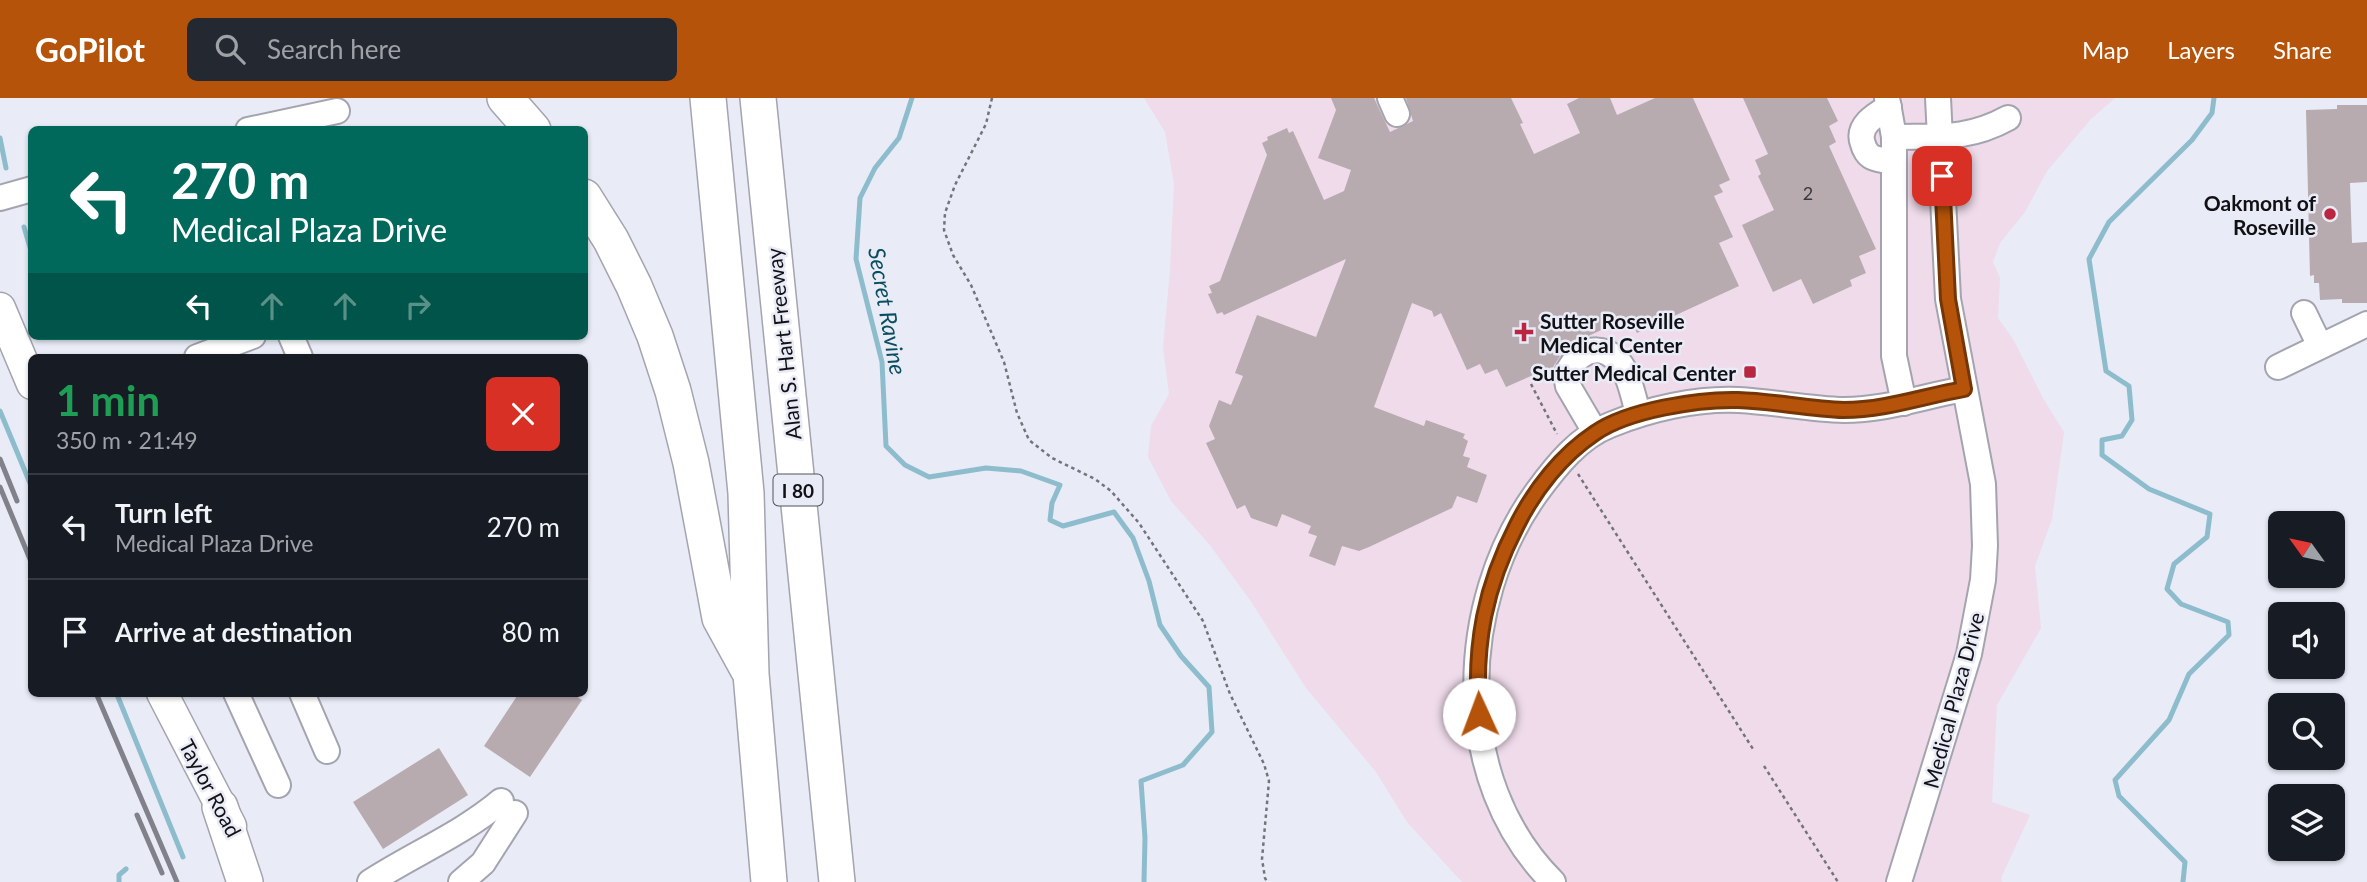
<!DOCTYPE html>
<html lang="en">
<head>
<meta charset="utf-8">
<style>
	body { margin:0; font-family:Lato,sans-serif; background:#242831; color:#f1f3f6; height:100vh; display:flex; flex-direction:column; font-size:26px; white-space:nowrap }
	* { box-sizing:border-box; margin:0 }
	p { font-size:23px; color:#9ea1a6 }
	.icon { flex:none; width:38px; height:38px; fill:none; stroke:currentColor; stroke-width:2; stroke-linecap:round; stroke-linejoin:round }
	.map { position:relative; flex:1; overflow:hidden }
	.drawer { position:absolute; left:28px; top:256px; width:560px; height:343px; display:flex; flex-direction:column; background:#171b24; border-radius:10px; box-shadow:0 2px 5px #0004 }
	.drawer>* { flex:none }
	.top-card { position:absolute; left:28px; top:28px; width:560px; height:214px; border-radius:10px; box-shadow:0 2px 5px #0004; background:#00695c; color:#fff; overflow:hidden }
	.needle { width:46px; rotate:303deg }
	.fabs { position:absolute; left:2268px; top:413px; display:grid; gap:14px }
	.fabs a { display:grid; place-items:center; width:77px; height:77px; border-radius:10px; background:#171b24; box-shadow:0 2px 5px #0004; font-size:35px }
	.pin { position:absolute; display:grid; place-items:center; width:60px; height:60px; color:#fff; margin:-30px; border-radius:14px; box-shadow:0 4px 10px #0006 }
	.me { position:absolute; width:77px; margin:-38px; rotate:358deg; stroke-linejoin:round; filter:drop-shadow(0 0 5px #0008) }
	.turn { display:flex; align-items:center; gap:24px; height:147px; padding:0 28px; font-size:32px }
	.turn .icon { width:91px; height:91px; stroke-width:2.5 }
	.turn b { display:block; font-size:49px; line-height:60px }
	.lanes { display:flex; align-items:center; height:66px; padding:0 28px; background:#0003; justify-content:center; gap:35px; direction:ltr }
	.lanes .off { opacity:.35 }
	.round { display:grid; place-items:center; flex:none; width:74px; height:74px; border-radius:10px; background:#242831 }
	.headline { display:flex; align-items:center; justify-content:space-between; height:119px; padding:0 28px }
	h1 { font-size:42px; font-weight:700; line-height:52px; color:#1e9e55 }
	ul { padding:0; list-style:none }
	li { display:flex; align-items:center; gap:21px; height:105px; padding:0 28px; border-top:2px solid #363941 }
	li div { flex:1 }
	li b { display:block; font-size:26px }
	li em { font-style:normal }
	header { display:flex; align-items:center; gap:42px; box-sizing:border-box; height:98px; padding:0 35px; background:#b45309; color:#fff }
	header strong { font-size:33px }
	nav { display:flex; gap:38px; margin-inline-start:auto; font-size:24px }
	.search { width:490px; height:63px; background:#242831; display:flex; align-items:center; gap:18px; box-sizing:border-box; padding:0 24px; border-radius:10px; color:#9ea1a6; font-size:26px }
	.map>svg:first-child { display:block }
	.medical { fill:#efdbea }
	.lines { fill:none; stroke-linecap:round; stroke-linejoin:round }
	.stream { stroke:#8dbdcc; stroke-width:5 }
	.building { fill:#b7abb0 }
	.minor-casing { stroke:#a3a4af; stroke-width:28 }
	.major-casing { stroke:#a3a4af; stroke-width:33 }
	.highway-casing { stroke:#a3a4af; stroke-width:38 }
	.path { stroke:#73747b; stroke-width:2.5; stroke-dasharray:3.5 3.5; stroke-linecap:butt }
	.minor { stroke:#fff; stroke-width:24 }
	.major { stroke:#fff; stroke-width:30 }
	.highway { stroke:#fff; stroke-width:35 }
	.rail { stroke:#808189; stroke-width:5 }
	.route-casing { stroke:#753606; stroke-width:18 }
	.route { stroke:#b45309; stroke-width:12 }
	.poi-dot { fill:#b82640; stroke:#e9ebf6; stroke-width:2.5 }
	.labels { text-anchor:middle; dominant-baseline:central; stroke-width:5; stroke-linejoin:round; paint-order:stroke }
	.number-label { font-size:18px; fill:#3a383c }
	.shield { fill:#e9ebf6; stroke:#525258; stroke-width:2 }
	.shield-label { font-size:19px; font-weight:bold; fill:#111115 }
	.poi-label { font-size:21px; font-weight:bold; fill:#111115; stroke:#e9ebf6; text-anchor:end }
	.street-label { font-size:21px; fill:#111115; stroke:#e9ebf6 }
	.water-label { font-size:23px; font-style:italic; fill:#094e5f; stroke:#e9ebf6 }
</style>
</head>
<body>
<header>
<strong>GoPilot</strong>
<div class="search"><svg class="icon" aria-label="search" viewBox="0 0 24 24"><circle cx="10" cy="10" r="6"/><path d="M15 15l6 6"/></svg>Search here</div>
<nav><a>Map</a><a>Layers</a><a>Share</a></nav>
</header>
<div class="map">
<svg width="2367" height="784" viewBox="0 0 2367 784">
	<rect width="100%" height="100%" fill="#e9ebf6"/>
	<!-- medical -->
	<polygon class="medical" points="1144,0 2115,0 2091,21 2047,73 2025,114 2000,145 1993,164 2000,180 1998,220 2013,241 2044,302 2064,334 2052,421 2035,468 2041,530 1997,607 1992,704 2030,717 2001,780 2002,784 1462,784 1407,724 1376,674 1306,590 1250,502 1209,446 1171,403 1148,359 1151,328 1169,296 1163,249 1170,172 1174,86 1165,34"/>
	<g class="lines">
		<!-- stream -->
		<g class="stream">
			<polyline points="912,0 899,40 875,70 860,100 856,161 882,264 886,348 905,367 929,379 986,370 1021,373 1060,387 1052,405 1050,422 1063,428 1114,414 1133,440 1149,483 1160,527 1181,558 1209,589 1212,634 1183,667 1141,683 1145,740 1144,784"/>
			<polyline points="0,40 6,70"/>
			<polyline points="24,129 32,156"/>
			<polyline points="32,212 32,215"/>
			<polyline points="0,313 32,390"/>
			<polyline points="118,599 183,759"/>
			<polyline points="119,784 119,777 126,771"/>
			<polyline points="2183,784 2185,764 2119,698 2115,682 2169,622 2189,576 2229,537 2228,524 2181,506 2167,491 2174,466 2207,439 2210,416 2149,391 2102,357 2102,342 2122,338 2132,322 2129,288 2106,273 2089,161 2109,124 2192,42 2212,15 2214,0"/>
		</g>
	</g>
	<!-- building -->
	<g class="building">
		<polygon points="1331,0 1374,0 1390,34 1413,23 1406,0 1511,0 1523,25 1520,26 1534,56 1580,35 1567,6 1579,0 1610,0 1617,17 1655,0 1693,0 1730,82 1719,87 1723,94 1714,98 1733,139 1719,145 1739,188 1637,235 1629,219 1552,255 1560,258 1553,269 1551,278 1540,274 1506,289 1497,271 1485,276 1480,266 1467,272 1441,215 1434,219 1432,213 1412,205 1374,309 1424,328 1426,322 1465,336 1463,340 1468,343 1463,358 1470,360 1467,369 1487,377 1477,405 1457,398 1452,410 1369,449 1359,453 1342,448 1335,468 1309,458 1317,438 1308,435 1311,428 1282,416 1277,429 1251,420 1245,407 1237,411 1206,345 1215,341 1209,328 1219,302 1231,307 1243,278 1235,275 1257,217 1316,239 1346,161 1224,217 1222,214 1217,216 1208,196 1212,195 1209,188 1220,183 1267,57 1262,45 1268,42 1267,39 1287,30 1289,35 1293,33 1324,102 1344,93 1351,72 1318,60 1336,12"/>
		<polygon points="1743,0 1827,0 1838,23 1829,28 1836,44 1829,48 1876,151 1859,158 1866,175 1850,182 1852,188 1813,206 1801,181 1773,194 1742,127 1774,112 1758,78 1761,76 1755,62 1768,56"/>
		<polygon points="2337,7 2367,7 2367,84 2350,85 2352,145 2367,144 2367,205 2342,205 2342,201 2320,202 2319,185 2314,185 2314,177 2310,178 2306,12 2337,11"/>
		<polygon points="519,595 571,595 582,602 530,679 484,648"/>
		<polygon points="439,650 468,697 383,751 353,704"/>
	</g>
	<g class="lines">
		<!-- minor casing -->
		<g class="minor-casing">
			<g id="minor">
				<polyline points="1390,0 1397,16"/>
				<polyline points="1887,0 1894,39 1894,258 1904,305"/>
				<path d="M1889,9C1875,17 1856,28 1863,46C1864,51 1868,57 1872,59C1878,62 1888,63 1894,64"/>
				<polyline points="248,32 337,13"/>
				<path d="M1894,39C1938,38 1968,42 2008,20"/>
				<polyline points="0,100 32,91"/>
				<polyline points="2304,215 2320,248"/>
				<polyline points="291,238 300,259"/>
				<polyline points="197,259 253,238"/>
				<polyline points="2278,269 2367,226"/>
				<path d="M1595,334L1568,288L1566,277C1581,244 1613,244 1627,278C1632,290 1635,304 1638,316"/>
				<polyline points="236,595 278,687"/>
				<polyline points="302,595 327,653"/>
				<path d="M370,784C413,756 462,736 501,703"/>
				<polyline points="461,784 483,765 515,715"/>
				<path d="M1553,784C1451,683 1456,506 1537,394C1556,368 1579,339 1610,327C1649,311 1696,300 1739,302C1774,304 1809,311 1844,312C1886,312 1924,298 1964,291"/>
				<polyline points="1899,784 1969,556 1983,482 1985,448 1983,386 1948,201 1938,0"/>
			</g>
		</g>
		<!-- major casing -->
		<g class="major-casing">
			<g id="major">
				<polyline points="0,210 32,286"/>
				<polyline points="162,595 231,728"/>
			</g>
		</g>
		<!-- highway casing -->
		<g class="highway-casing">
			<g id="highway">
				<polyline points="505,0 533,32"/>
				<polyline points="708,0 746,395 751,576 769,784"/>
				<polyline points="758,0 837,784"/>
				<polyline points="584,99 611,142 634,188 655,238 673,293 691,365 720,520 748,571"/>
				<polyline points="220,709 245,784"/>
			</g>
		</g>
		<!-- path -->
		<g class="path">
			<polyline points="992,0 986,26 955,87 945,115 944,132 953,157 971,187 1004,264 1017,315 1029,342 1052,360 1095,381 1111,393 1139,425 1203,523 1230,596 1264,666 1269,683 1262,761 1265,780 1267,784"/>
			<polyline points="1531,286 1557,336"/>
			<polyline points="1578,376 1753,651"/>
			<polyline points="1764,668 1838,784"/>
		</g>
		<!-- minor -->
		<use href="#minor" class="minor"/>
		<!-- major -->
		<use href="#major" class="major"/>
		<!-- highway -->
		<use href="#highway" class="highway"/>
		<!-- rail -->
		<g class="rail">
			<polyline points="0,361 17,403"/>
			<polyline points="0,389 32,466"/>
			<polyline points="96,595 177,784"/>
			<polyline points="137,717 162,775"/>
		</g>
	</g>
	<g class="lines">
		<!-- route casing -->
		<g class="route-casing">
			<path id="route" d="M1479,616C1474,546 1485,489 1517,427C1535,391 1562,357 1595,335C1628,312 1699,301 1738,302C1774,303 1808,311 1844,312C1885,312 1924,298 1964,291L1948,201L1942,78"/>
		</g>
		<!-- route -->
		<use href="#route" class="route"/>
	</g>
	<!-- markers -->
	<g class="poi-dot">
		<circle cx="2330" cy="116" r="7"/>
		<path d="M1520.5 223.5h7v7h7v7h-7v7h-7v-7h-7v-7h7z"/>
		<rect x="1743" y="267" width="14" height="14" rx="3.5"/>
	</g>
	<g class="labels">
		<!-- number labels -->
		<g class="number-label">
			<text x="1808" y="95">2</text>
		</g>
		<!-- shield labels -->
		<rect class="shield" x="773.5" y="376.5" width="49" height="31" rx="5"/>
		<g class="shield-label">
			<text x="798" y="392">I 80</text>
		</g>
		<!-- poi labels -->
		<g class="poi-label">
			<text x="2316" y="104">Oakmont of<tspan x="2316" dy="24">Roseville</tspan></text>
			<text x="1540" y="222" text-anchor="start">Sutter Roseville<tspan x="1540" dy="24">Medical Center</tspan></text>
			<text x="1736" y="274">Sutter Medical Center</text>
		</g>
		<!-- street labels -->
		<g class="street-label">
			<text transform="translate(783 246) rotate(-96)">Alan S. Hart Freeway</text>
			<text transform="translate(1953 602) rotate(-75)">Medical Plaza Drive</text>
			<text transform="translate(211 690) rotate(62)">Taylor Road</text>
		</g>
		<!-- water labels -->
		<g class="water-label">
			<text transform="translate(888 213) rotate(80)">Secret Ravine</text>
		</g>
	</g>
</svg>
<div class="fabs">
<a><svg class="needle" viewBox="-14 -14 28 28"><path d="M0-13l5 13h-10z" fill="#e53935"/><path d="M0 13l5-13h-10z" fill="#9ea1a6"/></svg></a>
<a><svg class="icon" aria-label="sound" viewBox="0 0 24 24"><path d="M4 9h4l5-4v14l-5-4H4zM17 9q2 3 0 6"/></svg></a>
<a><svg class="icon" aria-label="search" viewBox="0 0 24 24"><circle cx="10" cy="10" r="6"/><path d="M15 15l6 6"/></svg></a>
<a><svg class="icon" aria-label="layers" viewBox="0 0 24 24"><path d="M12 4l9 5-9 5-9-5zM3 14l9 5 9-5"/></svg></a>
</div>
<div class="pin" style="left:1942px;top:78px;background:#d93025"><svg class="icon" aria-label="arrive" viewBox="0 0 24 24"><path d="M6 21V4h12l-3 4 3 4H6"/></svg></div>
<svg class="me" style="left:1479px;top:616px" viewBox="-20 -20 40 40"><circle r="19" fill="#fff"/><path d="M0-13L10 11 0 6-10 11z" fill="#b45309"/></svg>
<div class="top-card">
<div class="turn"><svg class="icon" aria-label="left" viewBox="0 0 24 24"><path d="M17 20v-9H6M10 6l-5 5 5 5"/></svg><div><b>270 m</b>Medical Plaza Drive</div></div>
<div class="lanes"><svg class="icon" aria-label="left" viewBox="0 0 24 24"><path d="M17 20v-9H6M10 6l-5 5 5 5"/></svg><svg class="icon off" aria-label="ahead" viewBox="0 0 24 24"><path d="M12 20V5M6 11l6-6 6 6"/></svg><svg class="icon off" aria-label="ahead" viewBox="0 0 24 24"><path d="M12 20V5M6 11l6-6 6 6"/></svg><svg class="icon off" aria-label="right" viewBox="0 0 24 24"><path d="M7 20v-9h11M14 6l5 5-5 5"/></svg></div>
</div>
<section class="drawer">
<div class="headline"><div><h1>1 min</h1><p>350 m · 21:49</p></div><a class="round" style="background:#d93025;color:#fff"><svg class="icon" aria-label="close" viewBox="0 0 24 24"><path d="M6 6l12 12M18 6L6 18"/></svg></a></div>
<ul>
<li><svg class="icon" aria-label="left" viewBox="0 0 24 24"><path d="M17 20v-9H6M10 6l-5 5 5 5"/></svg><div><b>Turn left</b><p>Medical Plaza Drive</p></div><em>270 m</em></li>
<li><svg class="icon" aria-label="arrive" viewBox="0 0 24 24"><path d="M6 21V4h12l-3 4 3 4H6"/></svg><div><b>Arrive at destination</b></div><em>80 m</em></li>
</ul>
</section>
</div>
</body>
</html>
